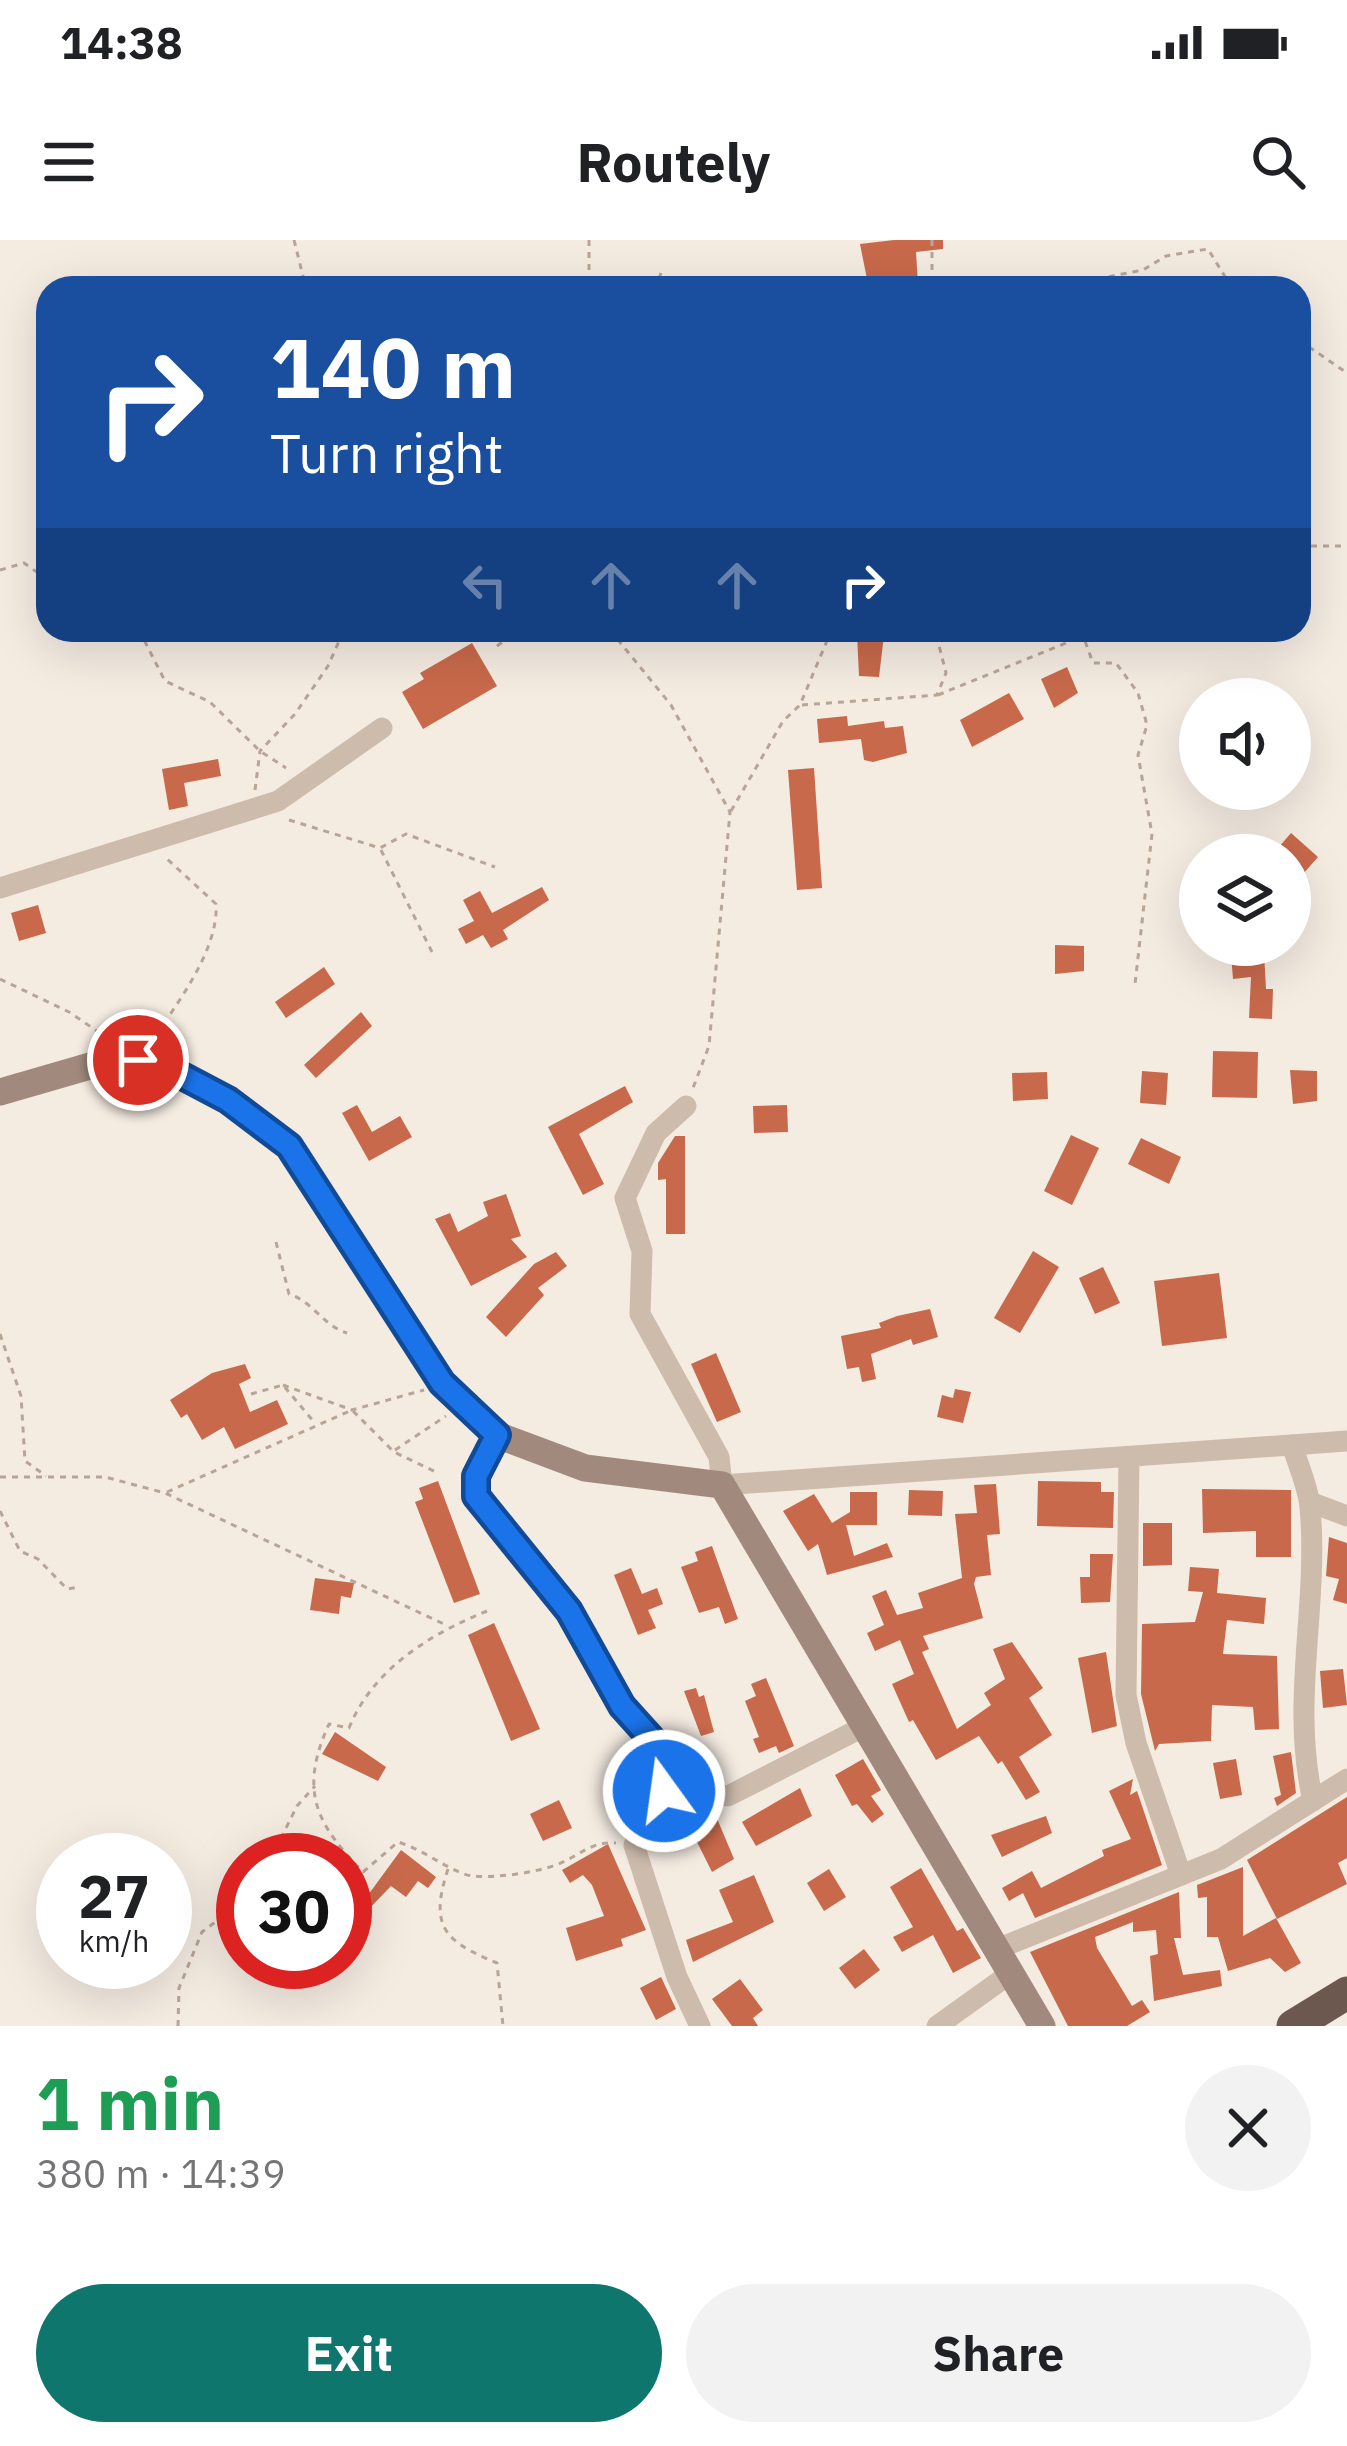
<!DOCTYPE html>
<html lang="en">
<head>
<meta charset="utf-8">
<style>
	body { margin:0; font-family:"IBM Plex Sans",sans-serif; background:#f2f2f2; color:#202124; height:100vh; display:flex; flex-direction:column; font-size:45px; white-space:nowrap }
	* { box-sizing:border-box; margin:0 }
	p { font-size:39px; color:#757577 }
	.icon { flex:none; width:66px; height:66px; fill:none; stroke:currentColor; stroke-width:2; stroke-linecap:round; stroke-linejoin:round }
	.map { position:relative; height:1786px; overflow:hidden }
	.side { display:flex; flex-direction:column; background:#fff; flex:1 }
	.side>* { flex:none }
	.banner { position:absolute; left:36px; top:36px; width:1275px; height:366px; border-radius:36px; box-shadow:0 12px 48px #0002; background:#1a4fa0; color:#fff; overflow:hidden }
	.controls { position:absolute; left:1179px; top:438px; display:grid; gap:24px }
	.controls a { display:grid; place-items:center; width:132px; height:132px; border-radius:50%; background:#fff; box-shadow:0 12px 48px #0002; font-size:60px }
	.speed { position:absolute; left:36px; top:1593px; display:flex; gap:24px; font-size:60px; font-weight:700; text-align:center }
	.speed>* { display:grid; place-content:center; width:156px; height:156px; border-radius:50%; background:#fff; box-shadow:0 12px 48px #0002; line-height:1 }
	.speed small { font-size:30px; font-weight:400 }
	.speed .limit { border:18px solid #d22; background:#fff; color:#111 }
	.pin { position:absolute; display:grid; place-items:center; width:102px; height:102px; color:#fff; margin:-51px; border:6px solid #fff; border-radius:50%; box-shadow:0 3px 12px #0007 }
	.me { position:absolute; width:132px; margin:-66px; rotate:346deg; stroke-linejoin:round; filter:drop-shadow(0 0 9px #0008) }
	.turn { display:flex; align-items:center; gap:42px; height:252px; padding:0 36px; font-size:54px }
	.turn .icon { width:156px; height:156px; stroke-width:2.5 }
	.turn b { display:block; font-size:84px; line-height:102px }
	.lanes { display:flex; align-items:center; height:114px; padding:0 36px; background:#0003; justify-content:center; gap:60px; direction:ltr }
	.lanes .off { opacity:.35 }
	.round { display:grid; place-items:center; flex:none; width:126px; height:126px; border-radius:63px; background:#f2f2f2 }
	.summary { display:flex; align-items:center; justify-content:space-between; height:204px; padding:0 36px }
	h1 { font-size:72px; font-weight:700; line-height:90px; color:#1e9e55 }
	.primary-button { display:flex; gap:24px; margin-top:auto; padding:24px 36px }
	.primary-button a { flex:1; height:138px; border-radius:72px; background:#0f766e; color:#fff; font-size:48px; font-weight:700; line-height:138px; text-align:center }
	.primary-button a+a { background:#f2f2f2; color:#202124 }
	.status { display:flex; justify-content:space-between; align-items:center; height:84px; padding:0 60px; background:#fff; direction:ltr }
	.status svg { height:33px; fill:currentColor }
	header { display:flex; justify-content:space-between; align-items:center; height:156px; padding:0 36px; background:#fff; font-size:54px; font-weight:700 }
	.map>svg:first-child { display:block }
	.building { fill:#c8694b }
	.lines { fill:none; stroke-linecap:round; stroke-linejoin:round }
	.path { stroke:#b9a596; stroke-width:3; stroke-dasharray:6 6; stroke-linecap:butt }
	.minor { stroke:#cdbbac; stroke-width:21 }
	.secondary { stroke:#a18a7d; stroke-width:27 }
	.trunk { stroke:#6c584f; stroke-width:33 }
	.route-casing { stroke:#114b97; stroke-width:30 }
	.route { stroke:#1a73e8; stroke-width:21 }
</style>
</head>
<body>
<div class="status"><b>14:38</b><svg viewBox="0 0 49 12"><path d="M0 12V9h3v3zM5 12V6h3v6zM10 12V3h3v9zM15 12V0h3v12zM26 1h20v11H26zM47 4h2v5h-2z"/></svg></div>
<header><svg class="icon" aria-label="menu" viewBox="0 0 24 24"><path d="M4 6h16M4 12h16M4 18h16"/></svg>Routely<svg class="icon" aria-label="search" viewBox="0 0 24 24"><circle cx="10" cy="10" r="6"/><path d="M15 15l6 6"/></svg></header>
<div class="map">
<svg width="1347" height="1786" viewBox="0 0 1347 1786">
	<rect width="100%" height="100%" fill="#f4ebe1"/>
	<!-- building -->
	<g class="building">
		<polygon points="894,0 943,0 943,9 916,12 918,44 868,44 860,4"/>
		<polygon points="857,394 884,395 879,437 859,436"/>
		<polygon points="472,403 497,446 423,489 402,452 424,439 420,433"/>
		<polygon points="1067,427 1078,453 1054,468 1041,439"/>
		<polygon points="1009,453 1024,479 972,507 960,480"/>
		<polygon points="847,476 848,486 884,481 885,488 903,486 907,513 873,522 864,520 861,499 819,503 817,479"/>
		<polygon points="218,519 221,536 184,543 188,566 169,570 162,529"/>
		<polygon points="814,528 822,648 797,650 788,530"/>
		<polygon points="1291,593 1318,617 1303,634 1290,623 1290,615 1272,615"/>
		<polygon points="542,647 549,660 503,690 508,699 491,708 483,695 466,704 458,689 474,681 463,660 480,651 492,673"/>
		<polygon points="38,665 46,693 19,701 11,673"/>
		<polygon points="1055,705 1084,706 1084,731 1055,734"/>
		<polygon points="1264,712 1266,749 1273,749 1272,779 1249,778 1251,737 1233,739 1231,715"/>
		<polygon points="324,727 335,744 286,778 275,762"/>
		<polygon points="361,772 372,786 316,838 304,825"/>
		<polygon points="1213,811 1258,812 1257,858 1212,857"/>
		<polygon points="1290,830 1317,831 1317,861 1293,864"/>
		<polygon points="1142,831 1168,833 1166,865 1140,863"/>
		<polygon points="1047,832 1048,859 1013,861 1012,833"/>
		<polygon points="625,846 633,862 579,894 604,944 583,955 548,887"/>
		<polygon points="357,865 372,892 400,876 412,897 369,921 342,873"/>
		<polygon points="787,865 788,892 754,893 753,866"/>
		<polygon points="1071,895 1099,908 1072,965 1044,951"/>
		<polygon points="675,896 685,896 685,994 666,994 666,939 658,940 658,923"/>
		<polygon points="1141,898 1181,917 1169,944 1128,924"/>
		<polygon points="506,954 521,996 511,999 527,1017 471,1046 435,979 450,973 458,992 488,976 483,962"/>
		<polygon points="1033,1011 1059,1027 1020,1093 994,1078"/>
		<polygon points="556,1012 567,1026 538,1048 544,1055 506,1097 486,1077 534,1024"/>
		<polygon points="1103,1027 1120,1063 1095,1074 1079,1038"/>
		<polygon points="1219,1033 1227,1098 1162,1106 1154,1041"/>
		<polygon points="930,1069 938,1097 913,1105 911,1099 871,1114 876,1139 862,1142 859,1127 847,1129 841,1096 881,1088 879,1083 897,1076"/>
		<polygon points="716,1113 741,1172 717,1182 691,1124"/>
		<polygon points="245,1124 251,1138 239,1144 250,1172 277,1160 288,1184 235,1209 224,1187 202,1200 187,1174 181,1178 170,1160 212,1133"/>
		<polygon points="955,1149 971,1152 963,1183 937,1177 942,1155 953,1158"/>
		<polygon points="438,1241 480,1354 454,1363 415,1262 423,1259 419,1248"/>
		<polygon points="1038,1241 1101,1242 1101,1252 1114,1252 1113,1288 1037,1286"/>
		<polygon points="996,1244 1000,1294 987,1295 991,1335 976,1337 974,1344 983,1378 923,1396 929,1409 922,1412 957,1489 991,1465 984,1453 1005,1439 993,1409 1012,1402 1043,1448 1029,1458 1052,1495 1019,1517 1040,1552 1026,1560 1002,1521 998,1524 979,1496 936,1520 913,1480 909,1482 892,1444 914,1434 900,1400 875,1411 867,1393 884,1385 872,1356 886,1350 897,1375 923,1368 918,1353 962,1338 955,1274 977,1273 974,1245"/>
		<polygon points="1202,1249 1291,1250 1291,1317 1256,1317 1256,1291 1203,1293"/>
		<polygon points="909,1250 943,1251 942,1276 908,1275"/>
		<polygon points="850,1252 877,1252 877,1285 846,1285 854,1316 887,1303 893,1317 827,1335 818,1304 808,1311 783,1271 814,1254 832,1283 850,1272"/>
		<polygon points="1143,1283 1172,1283 1172,1325 1143,1326"/>
		<polygon points="1329,1297 1347,1303 1347,1364 1333,1360 1339,1339 1326,1336"/>
		<polygon points="712,1306 738,1379 725,1384 719,1367 699,1373 681,1327 698,1321 695,1312"/>
		<polygon points="1090,1314 1113,1314 1110,1362 1081,1363 1080,1337 1090,1337"/>
		<polygon points="1190,1327 1219,1329 1217,1353 1266,1358 1264,1384 1227,1380 1223,1414 1277,1416 1279,1489 1255,1490 1253,1467 1212,1465 1211,1501 1159,1504 1155,1511 1141,1454 1142,1384 1195,1382 1203,1352 1188,1351"/>
		<polygon points="631,1328 642,1354 657,1348 663,1364 648,1370 656,1388 638,1395 614,1335"/>
		<polygon points="315,1338 354,1343 351,1358 341,1356 339,1374 310,1370"/>
		<polygon points="494,1383 540,1489 511,1501 468,1395"/>
		<polygon points="1106,1412 1117,1486 1092,1493 1078,1418"/>
		<polygon points="1343,1429 1347,1465 1323,1468 1320,1431"/>
		<polygon points="766,1438 794,1506 779,1513 776,1506 759,1513 753,1499 759,1497 745,1461 756,1456 751,1444"/>
		<polygon points="696,1448 699,1457 704,1455 714,1492 701,1496 684,1451"/>
		<polygon points="335,1492 386,1527 378,1541 322,1514"/>
		<polygon points="1291,1512 1296,1553 1277,1566 1274,1558 1281,1555 1273,1516"/>
		<polygon points="863,1519 881,1550 871,1556 884,1574 872,1583 857,1564 852,1566 835,1535"/>
		<polygon points="1236,1519 1242,1555 1220,1559 1213,1523"/>
		<polygon points="1133,1539 1130,1555 1137,1551 1162,1625 1035,1678 1023,1653 1009,1661 1002,1648 1032,1631 1041,1648 1104,1616 1102,1610 1131,1599 1109,1551"/>
		<polygon points="800,1548 812,1576 756,1606 742,1582"/>
		<polygon points="1347,1557 1347,1618 1338,1623 1347,1644 1277,1679 1247,1620"/>
		<polygon points="559,1560 572,1588 543,1601 530,1574"/>
		<polygon points="698,1566 713,1569 734,1619 712,1632 692,1592 674,1602 665,1585"/>
		<polygon points="1046,1576 1052,1593 1002,1617 991,1595"/>
		<polygon points="608,1604 646,1690 621,1699 623,1706 576,1721 566,1688 604,1676 592,1645 583,1635 570,1643 562,1630"/>
		<polygon points="401,1610 436,1637 428,1648 418,1641 406,1657 391,1646 345,1694 345,1671 371,1651"/>
		<polygon points="1243,1627 1243,1696 1276,1678 1301,1723 1285,1732 1270,1718 1228,1731 1218,1697 1207,1697 1207,1657 1198,1658 1197,1645"/>
		<polygon points="921,1628 957,1691 963,1688 981,1718 953,1733 933,1695 902,1712 893,1697 913,1687 890,1647"/>
		<polygon points="829,1629 846,1657 824,1671 807,1643"/>
		<polygon points="754,1635 774,1682 693,1722 686,1700 733,1682 719,1650"/>
		<polygon points="1179,1652 1181,1698 1174,1698 1183,1735 1220,1730 1222,1746 1154,1761 1150,1716 1158,1714 1156,1690 1133,1692 1133,1682 1095,1697 1097,1708 1132,1766 1142,1760 1150,1772 1127,1786 1068,1786 1030,1712"/>
		<polygon points="864,1709 880,1730 855,1749 839,1728"/>
		<polygon points="661,1737 676,1769 656,1780 640,1748"/>
		<polygon points="740,1739 763,1770 753,1778 758,1786 732,1786 712,1759"/>
	</g>
	<g class="lines">
		<!-- path -->
		<g class="path">
			<polyline points="294,0 306,48"/>
			<polyline points="589,0 589,48"/>
			<polyline points="932,0 932,48"/>
			<polyline points="655,48 661,33"/>
			<polyline points="1050,48 1143,30 1166,16 1208,9 1232,48"/>
			<polyline points="1299,100 1347,133"/>
			<polyline points="1299,306 1347,306"/>
			<polyline points="0,330 24,323 48,340"/>
			<polyline points="139,390 165,441 210,462 260,511 286,528"/>
			<polyline points="610,390 671,465 730,572 709,806 693,848"/>
			<polyline points="1081,390 1093,423 1116,423 1138,453 1147,485 1138,515 1152,594 1135,744"/>
			<polyline points="497,406 519,390"/>
			<polyline points="938,455 1098,390"/>
			<polyline points="802,465 937,455 946,433 935,390"/>
			<polyline points="255,550 260,511 295,474 328,426 344,390"/>
			<polyline points="731,571 783,481 800,465 829,396 837,390"/>
			<polyline points="289,580 380,608 406,594 495,627"/>
			<polyline points="381,610 433,714"/>
			<polyline points="0,739 69,772 113,802"/>
			<path d="M150,803C175,767 219,710 216,664L166,618"/>
			<path d="M276,1002L289,1054C315,1063 322,1085 347,1093"/>
			<polyline points="0,1094 21,1156 25,1221 46,1236"/>
			<polyline points="283,1145 352,1170 424,1150"/>
			<polyline points="251,1154 283,1145 314,1182"/>
			<polyline points="395,1210 446,1176"/>
			<polyline points="0,1237 105,1237 165,1253 446,1385"/>
			<polyline points="167,1252 352,1170 394,1212 438,1233"/>
			<polyline points="0,1271 20,1311 38,1319 67,1349 79,1347"/>
			<path d="M487,1371C430,1394 373,1429 349,1488L329,1484C299,1550 315,1583 363,1632L398,1602C425,1610 453,1634 473,1636C498,1638 533,1633 556,1625C580,1616 590,1601 616,1603"/>
			<polyline points="270,1620 297,1566 315,1546"/>
			<path d="M448,1629C429,1687 444,1701 497,1723L503,1786"/>
			<polyline points="178,1786 179,1748 202,1692 243,1661"/>
		</g>
		<!-- minor -->
		<g class="minor">
			<polyline points="0,648 278,561 382,488"/>
			<polyline points="686,866 656,893 625,958 642,1011 640,1074 719,1217 722,1245 1347,1201"/>
			<polyline points="497,1195 476,1236 476,1256 570,1371 623,1466 667,1516 664,1551 634,1605 677,1737 700,1786"/>
			<path d="M1292,1205C1298,1225 1308,1246 1310,1267C1319,1368 1290,1460 1313,1561"/>
			<polyline points="1129,1219 1126,1455 1136,1503 1181,1635"/>
			<polyline points="1310,1262 1347,1276"/>
			<polyline points="667,1516 693,1550 728,1556 865,1486"/>
			<polyline points="997,1709 1221,1619 1347,1539"/>
			<polyline points="937,1786 1011,1733"/>
		</g>
		<!-- secondary -->
		<polyline class="secondary" points="0,852 90,826 138,820 173,831 228,860 289,906 443,1143 497,1195 585,1228 722,1245 1042,1786"/>
		<!-- trunk -->
		<polyline class="trunk" points="1293,1786 1347,1753"/>
	</g>
	<g class="lines">
		<!-- route casing -->
		<g class="route-casing">
			<polyline id="route" points="138,820 173,831 228,860 289,906 442,1143 497,1195 476,1236 476,1256 569,1371 622,1466 667,1516 664,1551"/>
		</g>
		<!-- route -->
		<use href="#route" class="route"/>
	</g>
</svg>
<div class="controls">
<a><svg class="icon" aria-label="sound" viewBox="0 0 24 24"><path d="M4 9h4l5-4v14l-5-4H4zM17 9q2 3 0 6"/></svg></a>
<a><svg class="icon" aria-label="layers" viewBox="0 0 24 24"><path d="M12 4l9 5-9 5-9-5zM3 14l9 5 9-5"/></svg></a>
</div>
<div class="speed"><div>27<small>km/h</small></div><div class="limit">30</div></div>
<div class="pin" style="left:138px;top:820px;background:#d93025"><svg class="icon" aria-label="arrive" viewBox="0 0 24 24"><path d="M6 21V4h12l-3 4 3 4H6"/></svg></div>
<svg class="me" style="left:664px;top:1551px" viewBox="-20 -20 40 40"><circle r="17" fill="#1a73e8" stroke="#fff" stroke-width="3"/><path d="M0-11L8 9 0 5-8 9z" fill="#fff"/></svg>
<div class="banner">
<div class="turn"><svg class="icon" aria-label="right" viewBox="0 0 24 24"><path d="M7 20v-9h11M14 6l5 5-5 5"/></svg><div><b>140 m</b>Turn right</div></div>
<div class="lanes"><svg class="icon off" aria-label="left" viewBox="0 0 24 24"><path d="M17 20v-9H6M10 6l-5 5 5 5"/></svg><svg class="icon off" aria-label="ahead" viewBox="0 0 24 24"><path d="M12 20V5M6 11l6-6 6 6"/></svg><svg class="icon off" aria-label="ahead" viewBox="0 0 24 24"><path d="M12 20V5M6 11l6-6 6 6"/></svg><svg class="icon" aria-label="right" viewBox="0 0 24 24"><path d="M7 20v-9h11M14 6l5 5-5 5"/></svg></div>
</div>
</div>
<section class="side">
<div class="summary"><div><h1>1 min</h1><p>380 m · 14:39</p></div><a class="round"><svg class="icon" aria-label="close" viewBox="0 0 24 24"><path d="M6 6l12 12M18 6L6 18"/></svg></a></div>
<div class="primary-button"><a>Exit</a><a>Share</a></div>
</section>
</body>
</html>
